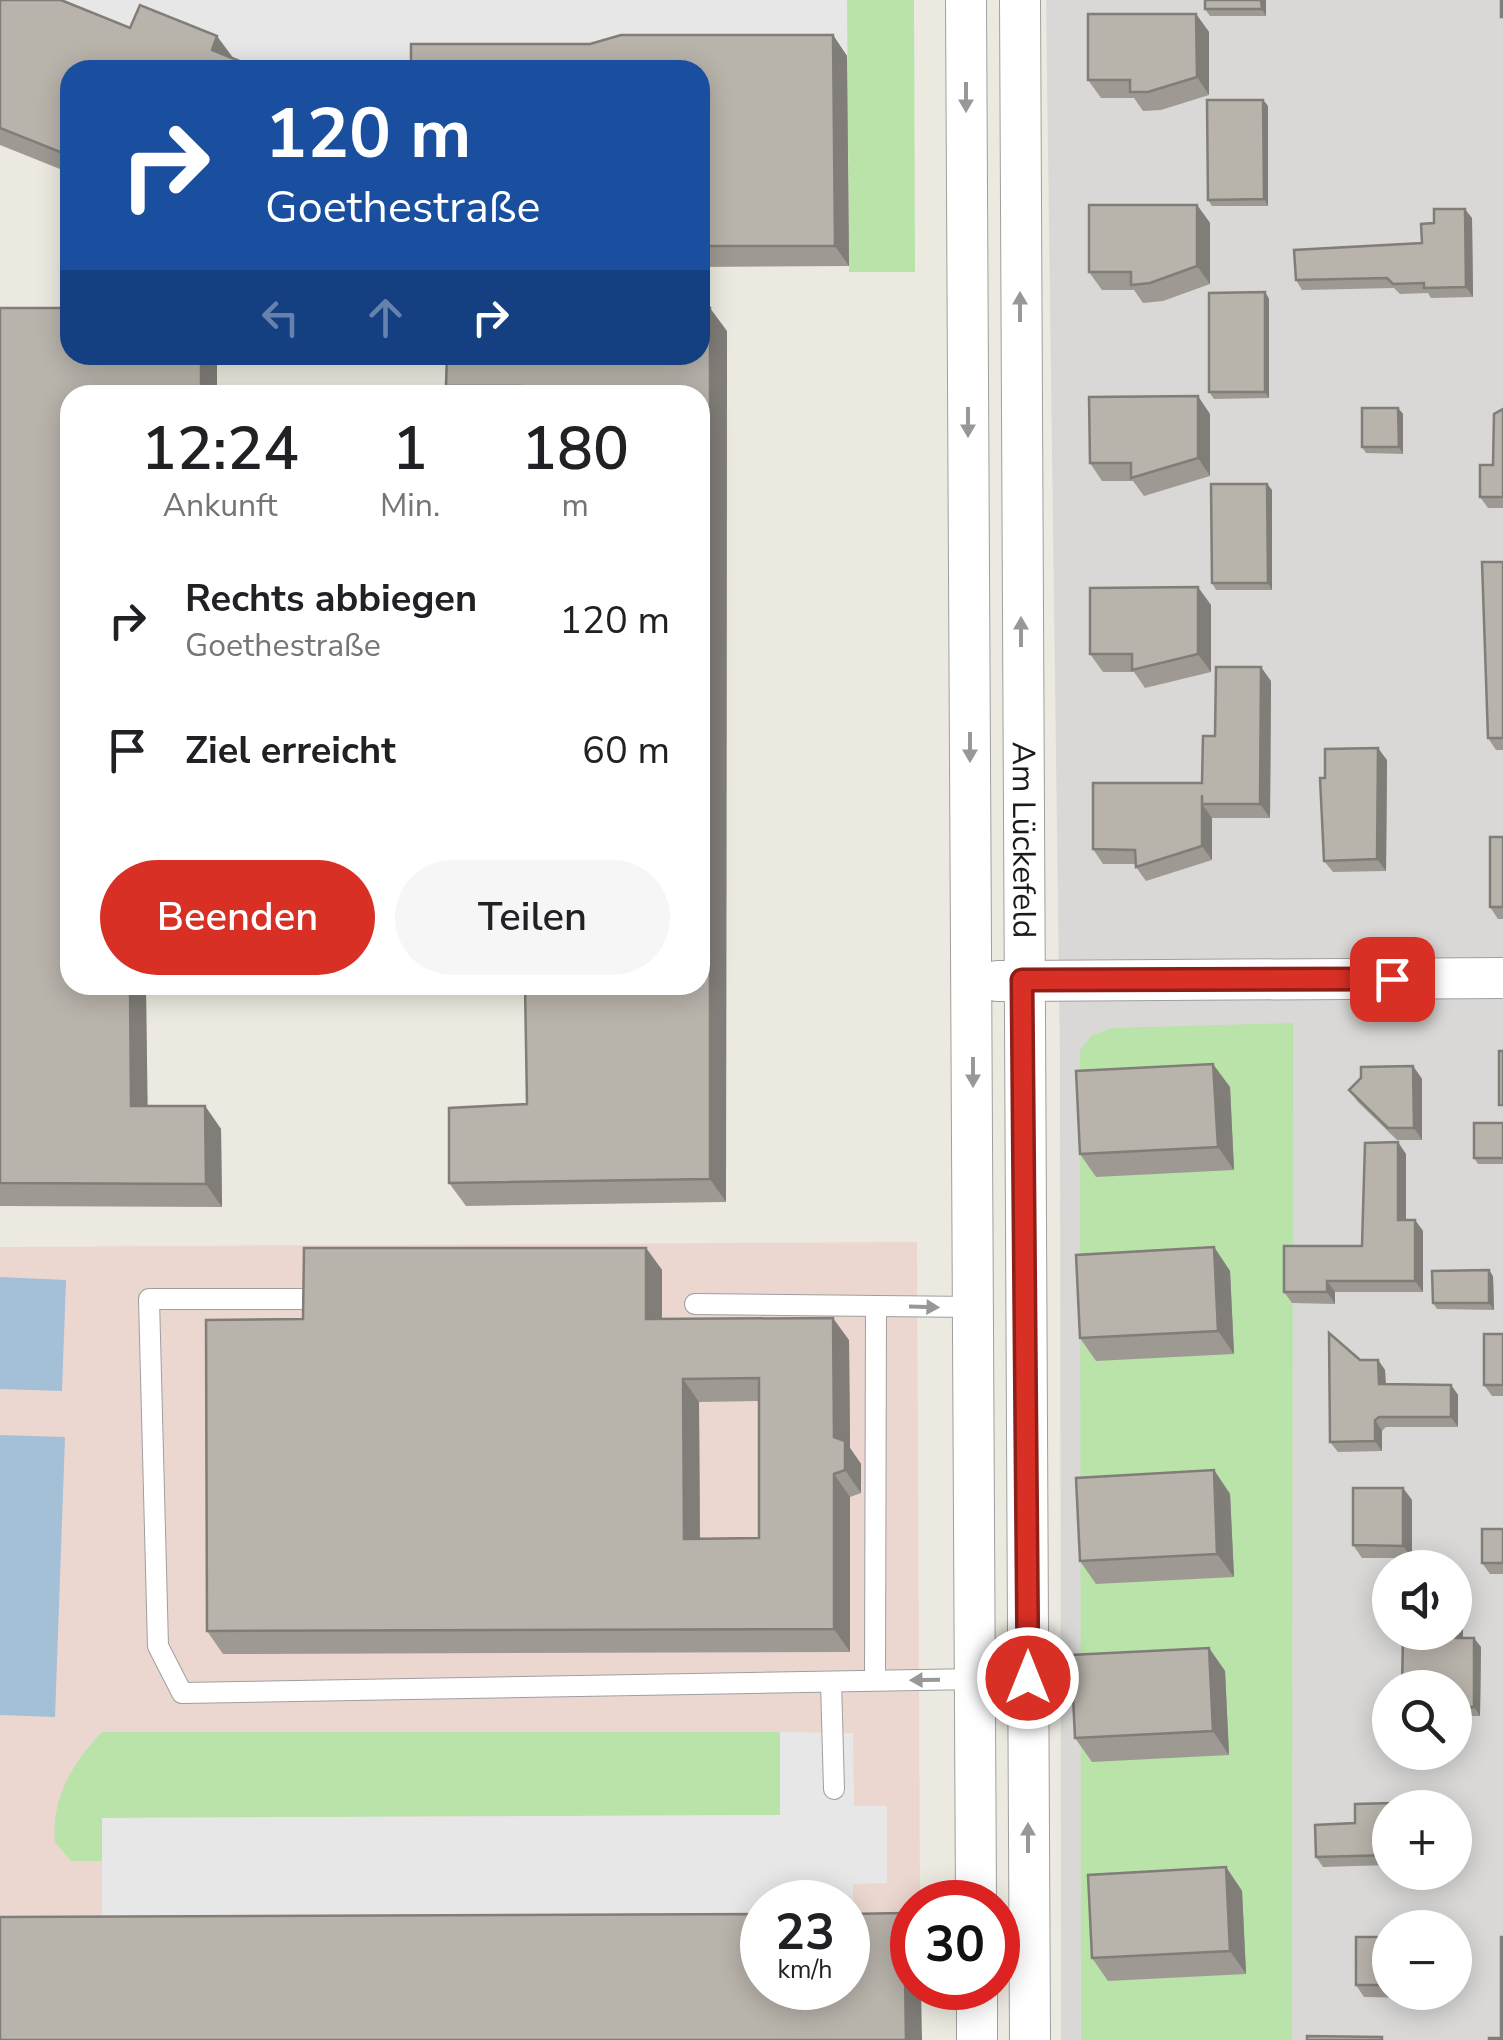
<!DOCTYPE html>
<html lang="de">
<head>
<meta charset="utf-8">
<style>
	body { margin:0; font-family:"Nunito Sans",sans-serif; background:#f6f6f6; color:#202124; height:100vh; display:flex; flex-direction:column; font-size:38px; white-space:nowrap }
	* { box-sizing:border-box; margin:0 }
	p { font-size:32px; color:#757577 }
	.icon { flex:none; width:55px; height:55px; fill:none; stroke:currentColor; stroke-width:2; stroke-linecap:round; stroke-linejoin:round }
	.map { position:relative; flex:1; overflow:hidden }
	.side { position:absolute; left:60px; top:385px; width:650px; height:610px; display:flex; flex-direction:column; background:#fff; border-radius:30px; box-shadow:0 5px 25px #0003 }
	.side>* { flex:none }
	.banner { position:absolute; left:60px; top:60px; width:650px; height:305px; border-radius:30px; box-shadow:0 5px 25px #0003; background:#1a4fa0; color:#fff; overflow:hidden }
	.buttons { position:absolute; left:1372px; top:1550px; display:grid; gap:20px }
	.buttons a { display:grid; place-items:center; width:100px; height:100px; border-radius:50%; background:#fff; box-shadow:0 5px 25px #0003; font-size:50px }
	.speed { position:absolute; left:740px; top:1880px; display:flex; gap:20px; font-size:50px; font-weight:700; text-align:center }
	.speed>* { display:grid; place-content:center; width:130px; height:130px; border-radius:50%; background:#fff; box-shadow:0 5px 25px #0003; line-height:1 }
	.speed small { font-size:25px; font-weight:400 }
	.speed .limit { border:15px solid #d22; background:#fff; color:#111 }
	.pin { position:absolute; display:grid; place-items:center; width:85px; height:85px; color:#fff; margin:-42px; border-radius:20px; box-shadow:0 5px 15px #0006 }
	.me { position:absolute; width:110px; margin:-55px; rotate:0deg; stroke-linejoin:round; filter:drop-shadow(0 0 8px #0008) }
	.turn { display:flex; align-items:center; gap:35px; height:210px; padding:0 40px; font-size:45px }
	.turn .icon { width:130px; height:130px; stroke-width:2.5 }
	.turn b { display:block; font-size:70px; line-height:85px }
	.lanes { display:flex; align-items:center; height:95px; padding:0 40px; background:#0003; justify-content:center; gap:50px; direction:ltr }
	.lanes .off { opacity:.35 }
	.eta { display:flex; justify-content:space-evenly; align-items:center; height:170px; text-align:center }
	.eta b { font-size:60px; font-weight:600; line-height:70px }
	.cta { display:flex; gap:20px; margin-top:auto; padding:20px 40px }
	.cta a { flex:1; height:115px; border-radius:60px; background:#d93025; color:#fff; font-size:40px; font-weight:600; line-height:115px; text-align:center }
	.cta a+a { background:#f6f6f6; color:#202124 }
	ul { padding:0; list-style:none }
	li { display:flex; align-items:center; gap:30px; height:130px; padding:0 40px }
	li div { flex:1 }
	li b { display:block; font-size:38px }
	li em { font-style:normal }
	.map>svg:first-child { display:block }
	.residential { fill:#d9d8d7; fill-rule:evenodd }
	.commercial { fill:#ecd7d0 }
	.grass { fill:#b9e3a9 }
	.parking { fill:#e7e7e7 }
	.water { fill:#a3c0d7 }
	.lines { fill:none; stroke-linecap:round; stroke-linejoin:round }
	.service-casing { stroke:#9f9f9f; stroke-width:22 }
	.minor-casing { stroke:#9f9f9f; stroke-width:42 }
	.service { stroke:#fff; stroke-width:20 }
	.minor { stroke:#fff; stroke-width:40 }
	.wall { fill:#9e9a93; fill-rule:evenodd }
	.shaded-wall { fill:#817d78 }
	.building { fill:#b8b3ab; stroke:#817d78; stroke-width:2.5; fill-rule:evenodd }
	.oneway { fill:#989898 }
	.route-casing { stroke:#8d1f18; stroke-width:25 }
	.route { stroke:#d93025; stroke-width:18 }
	.labels { text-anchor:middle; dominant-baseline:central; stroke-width:10; stroke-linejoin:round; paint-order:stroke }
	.street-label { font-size:32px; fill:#1b1b1b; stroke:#fff }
</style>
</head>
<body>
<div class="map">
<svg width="1503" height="2040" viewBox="0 0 1503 2040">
	<rect width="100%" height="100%" fill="#eceae0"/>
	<!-- residential -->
	<path class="residential" d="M1046,0H1503V2040H1061L1060,1058ZM1390,1568H1455V1632H1390ZM1390,1688H1455V1752H1390ZM1390,1808H1455V1872H1390ZM1390,1928H1455V1992H1390Z"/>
	<!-- commercial -->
	<polygon class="commercial" points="917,1242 920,1902 912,1902 912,1937 848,1937 848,1902 762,1902 0,1940 0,1247"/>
	<!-- grass -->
	<g class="grass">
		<polygon points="847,0 914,0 915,272 849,272"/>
		<polygon points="1293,1023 1292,2040 1081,2040 1080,1050 1092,1035 1113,1028"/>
		<path d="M102,1732H780V1815L102,1818V1861H71L55,1842C51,1798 73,1762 102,1732Z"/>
	</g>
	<!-- parking -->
	<g class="parking">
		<polygon points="20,0 847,0 847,56 664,57 605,65 405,65 403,70 229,70 147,51"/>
		<polygon points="780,1732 853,1733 854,1806 887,1806 887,1883 853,1884 853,1918 848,1918 848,1902 762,1902 762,1919 102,1922 102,1818 780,1815"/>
	</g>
	<!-- water -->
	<g class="water">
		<polygon points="0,1277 66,1280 62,1391 0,1389"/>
		<polygon points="0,1435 65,1437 55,1717 0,1715"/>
	</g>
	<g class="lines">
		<!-- service casing -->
		<g class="service-casing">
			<g id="service">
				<polyline points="306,1299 149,1299 158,1646 182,1693 975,1679"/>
				<polyline points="695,1304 973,1307"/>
				<polyline points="875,1680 876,1306"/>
				<polyline points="831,1682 834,1789"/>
			</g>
		</g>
		<!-- minor casing -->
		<g class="minor-casing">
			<g id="minor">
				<polyline points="966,0 976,1902"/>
				<path id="s1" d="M1020,0L1030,2040"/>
				<polyline points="997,981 1503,978"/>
				<polyline points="977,1988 977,2040"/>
			</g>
		</g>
		<!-- service -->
		<use href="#service" class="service"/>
		<!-- minor -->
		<use href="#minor" class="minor"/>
	</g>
	<!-- wall -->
	<g class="wall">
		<polygon points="0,0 130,28 70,70 70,173 0,145"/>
		<polygon points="1205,0 1266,0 1266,16 1210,16 1205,9"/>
		<polygon points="1196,14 1209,32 1209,95 1161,110 1143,111 1134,98 1101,98 1088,80"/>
		<polygon points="833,35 847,56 849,266 700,267 700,70 590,44"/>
		<polygon points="1263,100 1268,106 1268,206 1212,206 1208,200"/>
		<polygon points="1197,205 1210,223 1210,284 1163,301 1143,303 1134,290 1102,290 1089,272"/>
		<polygon points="1472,218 1473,297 1431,298 1428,293 1400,294 1394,288 1302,290 1296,280 1422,243"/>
		<polygon points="1265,292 1269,299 1269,398 1214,399 1209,392"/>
		<polygon points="0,308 217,355 217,395 70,395 70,985 221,985 221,992 146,991 147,1106 205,1106 221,1129 222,1207 0,1206"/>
		<polygon points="727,331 726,1202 466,1206 449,1183 527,1104 525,990 465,991 461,985 700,985 700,395 452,395 446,386"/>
		<polygon points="1398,408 1403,414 1403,454 1366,453 1362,447"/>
		<polygon points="1503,409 1503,508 1488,508 1480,497 1493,465"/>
		<polygon points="1210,414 1210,476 1144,496 1133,481 1102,481 1090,463"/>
		<polygon points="1267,484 1272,490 1272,590 1216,590 1212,583"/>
		<polygon points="1503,562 1503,750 1496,750 1488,738"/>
		<polygon points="1211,605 1211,672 1145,688 1134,672 1103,672 1090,654"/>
		<polygon points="1271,681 1270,818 1212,818 1212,860 1146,881 1136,867 1135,864 1103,864 1093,849 1202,783 1215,736"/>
		<polygon points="1387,760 1386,871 1333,872 1324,861 1325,778"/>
		<polygon points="1503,837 1503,919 1498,919 1490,907"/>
		<polygon points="1413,1066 1422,1079 1422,1140 1397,1140 1358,1102 1349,1090"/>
		<polygon points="1230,1087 1234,1170 1096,1177 1080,1154"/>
		<polygon points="1503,1123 1503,1164 1478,1164 1474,1158"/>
		<polygon points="1406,1154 1406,1220 1415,1220 1423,1231 1423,1292 1335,1292 1335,1304 1292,1303 1284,1292 1362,1246"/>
		<polygon points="1214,1247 1230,1271 1234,1354 1096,1361 1080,1338"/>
		<path d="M646,1248L662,1270V1319L849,1340L850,1448L861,1464V1493L850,1497V1652L223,1654L207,1631L303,1319ZM759,1401V1538L700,1539L699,1402Z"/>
		<polygon points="1493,1276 1494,1310 1437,1309 1433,1303"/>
		<polygon points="1503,1334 1503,1396 1492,1396 1484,1385"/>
		<polygon points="1360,1360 1378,1360 1385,1370 1386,1384 1451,1385 1458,1395 1458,1427 1386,1427 1382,1431 1382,1451 1338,1452 1330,1442"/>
		<polygon points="1214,1470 1230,1494 1234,1577 1096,1584 1080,1561"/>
		<polygon points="1403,1488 1412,1500 1412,1558 1362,1558 1353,1545"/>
		<polygon points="1503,1529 1503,1574 1490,1574 1482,1563"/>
		<polygon points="1456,1608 1463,1617 1463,1638 1481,1647 1480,1716 1455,1716 1455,1688 1424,1638"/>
		<polygon points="1209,1648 1225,1671 1229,1755 1092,1762 1075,1738"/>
		<polygon points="1390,1808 1390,1865 1323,1867 1316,1857 1355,1823"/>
		<polygon points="1226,1867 1242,1891 1246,1974 1108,1981 1092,1958"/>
		<polygon points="1390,1937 1390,1992 1420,1992 1420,1998 1364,1997 1356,1985"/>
	</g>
	<!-- shaded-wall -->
	<g class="shaded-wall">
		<polygon points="1261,0 1266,0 1266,16 1262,9"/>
		<polygon points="1196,14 1209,32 1209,95 1197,77"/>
		<polygon points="833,35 847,56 849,266 835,246"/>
		<polygon points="217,36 234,59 212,50"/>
		<polygon points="1263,100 1268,106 1268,206 1264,199"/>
		<polygon points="1197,205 1210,223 1210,284 1197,266"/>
		<polygon points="1465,209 1472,218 1473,297 1466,287"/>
		<polygon points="1265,292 1269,299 1269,398 1265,392"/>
		<polygon points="710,308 727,331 726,1202 710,1179"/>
		<polygon points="201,355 217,355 217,395 205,395 201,389"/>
		<polygon points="1198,396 1210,414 1210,476 1198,458"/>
		<polygon points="1398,408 1403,414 1403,454 1399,447"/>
		<polygon points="1267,484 1272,490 1272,590 1268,583"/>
		<polygon points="1198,587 1211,605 1211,672 1198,654"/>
		<polygon points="1261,667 1271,681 1270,818 1260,804"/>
		<polygon points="1378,748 1387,760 1386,871 1377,859"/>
		<polygon points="1202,804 1212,818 1212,860 1202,846"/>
		<polygon points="130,985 141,985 146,991 148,1129 131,1106"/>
		<polygon points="1213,1064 1230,1087 1234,1170 1218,1147"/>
		<polygon points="1413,1066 1422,1079 1422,1140 1414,1128"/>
		<polygon points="205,1106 221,1129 222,1207 206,1184"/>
		<polygon points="1398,1142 1406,1154 1406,1231 1398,1220"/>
		<polygon points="1415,1220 1423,1231 1423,1292 1415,1281"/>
		<polygon points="1214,1247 1230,1271 1234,1354 1218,1331"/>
		<polygon points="646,1248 662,1270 662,1341 646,1319"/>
		<polygon points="1489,1270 1493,1276 1494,1310 1489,1303"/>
		<polygon points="1327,1281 1335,1292 1335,1304 1327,1292"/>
		<polygon points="833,1318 849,1340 850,1448 861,1464 861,1493 845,1470 834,1437"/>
		<polygon points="1378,1360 1385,1370 1386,1394 1379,1384"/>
		<polygon points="683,1379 699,1402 700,1562 684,1539"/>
		<polygon points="1451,1385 1458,1395 1458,1427 1451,1417"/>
		<polygon points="1375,1420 1382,1431 1382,1451 1375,1441"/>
		<polygon points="1214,1470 1230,1494 1234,1577 1217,1554"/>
		<polygon points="834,1474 850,1497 850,1652 834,1629"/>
		<polygon points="1403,1488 1412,1500 1412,1558 1403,1546"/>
		<polygon points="1456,1608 1463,1617 1463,1647 1456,1638"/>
		<polygon points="1474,1638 1481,1647 1480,1716 1474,1707"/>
		<polygon points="1209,1648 1225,1671 1229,1755 1213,1731"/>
		<polygon points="1226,1867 1242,1891 1246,1974 1230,1951"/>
		<polygon points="904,1913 912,1926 912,1988 921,1988 922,2040 906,2040"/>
	</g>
	<!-- building -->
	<g class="building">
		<polygon points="0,0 61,0 130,28 140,5 217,36 212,50 262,70 70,70 70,156 0,128"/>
		<polygon points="1205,0 1261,0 1262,9 1205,9"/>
		<rect x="1501" y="0" width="2" height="17"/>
		<polygon points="1088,14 1196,14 1197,77 1148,92 1130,92 1130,80 1088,80"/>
		<polygon points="621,35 833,35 835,246 700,246 700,70 411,70 411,44 590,44"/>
		<polygon points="1207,100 1263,100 1264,199 1208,200"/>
		<polygon points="1089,205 1197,205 1197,266 1150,283 1131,285 1131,272 1089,272"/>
		<polygon points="1434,209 1465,209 1466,287 1424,288 1424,283 1393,284 1387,278 1296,280 1294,250 1422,243 1421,224 1434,223"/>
		<polygon points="1265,292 1265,392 1209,392 1209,293"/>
		<polygon points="700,307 710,308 710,1179 449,1183 449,1108 527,1104 525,985 700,985 700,395 521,395 521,386 446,386 447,355 700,355"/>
		<polygon points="0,308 70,308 70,355 201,355 201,389 125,389 125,395 70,395 70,985 130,985 131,1106 205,1106 206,1184 0,1183"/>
		<polygon points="1198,396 1198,458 1131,478 1131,463 1090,463 1089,397"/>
		<polygon points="1362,408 1398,408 1399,447 1362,447"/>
		<polygon points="1503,409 1503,497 1480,497 1480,465 1493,465 1494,414"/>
		<polygon points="1211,484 1267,484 1268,583 1212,583"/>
		<polygon points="1482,562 1503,562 1503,738 1488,738"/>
		<polygon points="1198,587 1198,654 1132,670 1132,654 1090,654 1090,588"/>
		<polygon points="1216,667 1261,667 1260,804 1202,804 1202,795 1202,846 1136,867 1135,850 1093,849 1093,783 1202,783 1203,736 1215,736"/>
		<polygon points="1378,748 1377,859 1324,861 1320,778 1325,778 1325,749"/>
		<rect x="1490" y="837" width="13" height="70"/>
		<rect x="1499" y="1051" width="4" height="54"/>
		<polygon points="1213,1064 1218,1147 1080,1154 1076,1071"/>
		<polygon points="1413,1066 1414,1128 1388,1128 1349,1090 1361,1078 1361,1067"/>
		<rect x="1474" y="1123" width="29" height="35"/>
		<polygon points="1398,1142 1398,1220 1415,1220 1415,1281 1327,1281 1327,1292 1284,1292 1284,1246 1362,1246 1365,1143"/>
		<polygon points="1214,1247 1218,1331 1080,1338 1076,1255"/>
		<path d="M304,1248H646V1319L833,1318L834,1437L845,1441V1470L834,1474V1629L207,1631L206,1320L303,1319ZM759,1378V1538L684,1539L683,1379Z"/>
		<polygon points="1489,1270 1489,1303 1433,1303 1432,1271"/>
		<polygon points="1329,1333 1360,1360 1378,1360 1379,1384 1451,1385 1451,1417 1379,1417 1375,1420 1375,1441 1330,1442"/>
		<rect x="1484" y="1334" width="19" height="51"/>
		<polygon points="1214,1470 1217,1554 1080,1561 1076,1478"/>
		<polygon points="1353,1488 1403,1488 1403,1546 1353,1545"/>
		<rect x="1482" y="1529" width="21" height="34"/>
		<polygon points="1455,1608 1456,1638 1474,1638 1474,1707 1455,1707 1455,1688 1402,1688 1403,1638 1424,1638 1424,1632 1455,1632"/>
		<polygon points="1209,1648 1213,1731 1075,1738 1071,1655"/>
		<polygon points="1394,1803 1394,1808 1390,1808 1390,1855 1316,1857 1315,1825 1355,1823 1355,1804"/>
		<polygon points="1226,1867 1230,1951 1092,1958 1088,1875"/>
		<polygon points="904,1913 906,2040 0,2040 0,1917 762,1914 762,1988 848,1988 848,1914"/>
		<rect x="1356" y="1937" width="34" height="48"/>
		<polygon points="1501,1937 1503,1937 1503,2040 1489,2040 1489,2038 1501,2038"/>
		<polygon points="1307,2036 1382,2037 1382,2040 1307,2040"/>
	</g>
	<!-- one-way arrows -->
	<defs><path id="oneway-solid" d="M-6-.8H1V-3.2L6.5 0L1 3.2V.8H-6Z" transform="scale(2.5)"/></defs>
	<g class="oneway">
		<use href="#oneway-solid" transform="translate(966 97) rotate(90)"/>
		<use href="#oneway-solid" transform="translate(1020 307) rotate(-90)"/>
		<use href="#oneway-solid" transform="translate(968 422) rotate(90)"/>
		<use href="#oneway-solid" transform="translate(1021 632) rotate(-90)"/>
		<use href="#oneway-solid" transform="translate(970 747) rotate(90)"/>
		<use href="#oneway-solid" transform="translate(973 1072) rotate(90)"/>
		<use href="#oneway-solid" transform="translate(924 1307) rotate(2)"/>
		<use href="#oneway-solid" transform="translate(925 1680) rotate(179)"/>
		<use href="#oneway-solid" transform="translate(1028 1838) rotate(-90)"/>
	</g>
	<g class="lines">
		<!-- route casing -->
		<g class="route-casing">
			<polyline id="route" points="1028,1678 1022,980 1392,979"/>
		</g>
		<!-- route -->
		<use href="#route" class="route"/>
	</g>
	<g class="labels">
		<!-- street labels -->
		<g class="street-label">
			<text stroke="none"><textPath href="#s1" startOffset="840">Am Lückefeld</textPath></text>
		</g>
	</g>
</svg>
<div class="buttons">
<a><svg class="icon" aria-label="sound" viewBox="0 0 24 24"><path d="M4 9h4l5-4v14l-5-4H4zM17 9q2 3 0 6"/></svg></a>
<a><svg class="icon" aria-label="search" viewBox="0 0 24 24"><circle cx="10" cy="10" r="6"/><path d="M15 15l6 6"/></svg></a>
<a>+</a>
<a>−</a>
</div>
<div class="speed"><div>23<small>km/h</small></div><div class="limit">30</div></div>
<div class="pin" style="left:1392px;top:979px;background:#d93025"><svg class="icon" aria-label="arrive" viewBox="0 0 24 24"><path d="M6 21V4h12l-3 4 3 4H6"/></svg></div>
<svg class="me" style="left:1028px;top:1678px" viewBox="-20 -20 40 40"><circle r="17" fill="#d93025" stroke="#fff" stroke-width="3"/><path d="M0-11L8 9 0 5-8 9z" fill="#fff"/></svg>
<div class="banner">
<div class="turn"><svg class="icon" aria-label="right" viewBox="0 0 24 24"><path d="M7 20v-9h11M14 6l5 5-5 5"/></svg><div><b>120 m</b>Goethestraße</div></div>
<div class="lanes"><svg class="icon off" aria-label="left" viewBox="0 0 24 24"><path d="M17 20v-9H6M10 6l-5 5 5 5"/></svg><svg class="icon off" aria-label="ahead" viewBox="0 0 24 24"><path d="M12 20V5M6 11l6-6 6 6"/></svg><svg class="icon" aria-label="right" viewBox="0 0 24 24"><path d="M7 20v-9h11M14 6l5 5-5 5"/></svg></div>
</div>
<section class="side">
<div class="eta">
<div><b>12:24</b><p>Ankunft</p></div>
<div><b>1</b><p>Min.</p></div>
<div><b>180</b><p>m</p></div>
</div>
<ul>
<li><svg class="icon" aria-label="right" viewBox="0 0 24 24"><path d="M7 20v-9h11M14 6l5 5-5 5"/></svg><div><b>Rechts abbiegen</b><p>Goethestraße</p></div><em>120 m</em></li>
<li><svg class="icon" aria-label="arrive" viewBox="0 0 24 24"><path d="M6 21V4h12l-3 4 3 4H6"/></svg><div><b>Ziel erreicht</b></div><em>60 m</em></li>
</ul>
<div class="cta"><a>Beenden</a><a>Teilen</a></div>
</section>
</div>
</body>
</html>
